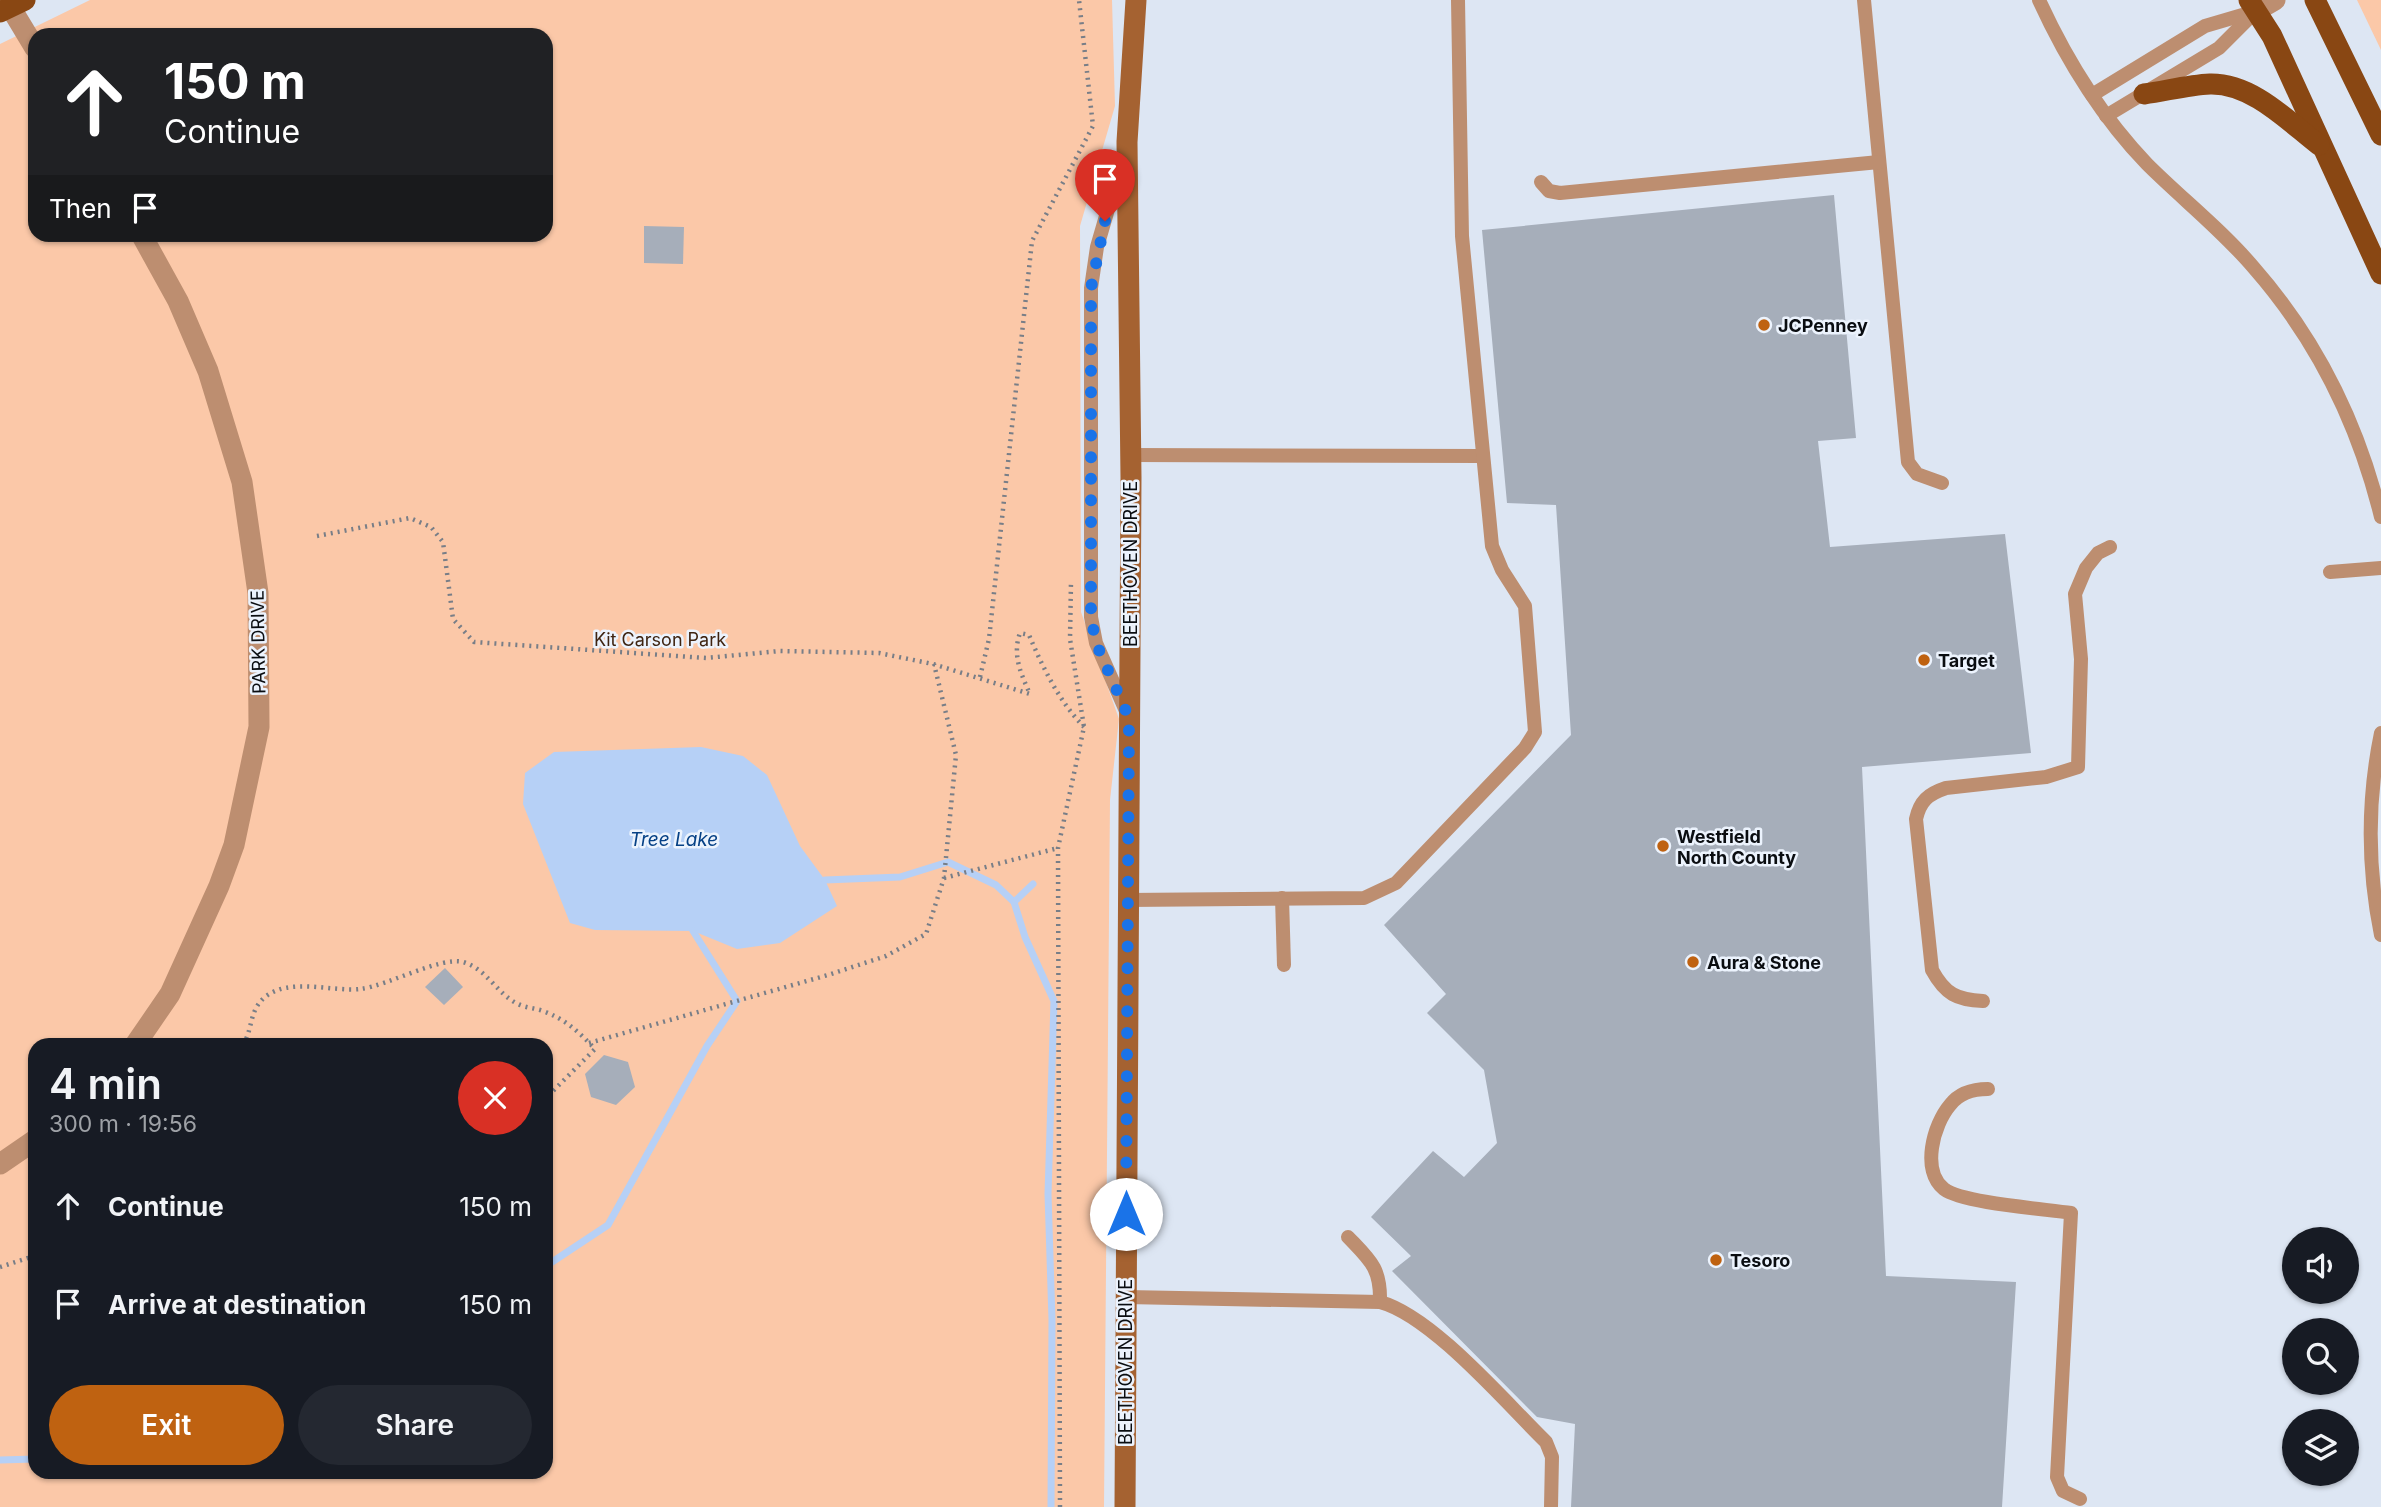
<!DOCTYPE html>
<html lang="en">
<head>
<meta charset="utf-8">
<style>
	body { margin:0; font-family:Inter,sans-serif; background:#242831; color:#f1f3f6; height:100vh; display:flex; flex-direction:column; font-size:26px; white-space:nowrap }
	* { box-sizing:border-box; margin:0 }
	p { font-size:23px; color:#9ea1a6 }
	.icon { flex:none; width:38px; height:38px; fill:none; stroke:currentColor; stroke-width:2; stroke-linecap:round; stroke-linejoin:round }
	.map { position:relative; flex:1; overflow:hidden }
	.details { position:absolute; left:28px; top:1038px; width:525px; height:441px; display:flex; flex-direction:column; background:#171b24; border-radius:21px; box-shadow:0 2px 5px #0004 }
	.details>* { flex:none }
	.top-card { position:absolute; left:28px; top:28px; width:525px; height:214px; border-radius:21px; box-shadow:0 2px 5px #0004; background:#202124; color:#fff; overflow:hidden }
	.tools { position:absolute; left:2282px; top:1227px; display:grid; gap:14px }
	.tools a { display:grid; place-items:center; width:77px; height:77px; border-radius:50%; background:#171b24; box-shadow:0 2px 5px #0004; font-size:35px }
	.pin { position:absolute; display:grid; place-items:center; width:60px; height:60px; color:#fff; margin:-72px -30px; border-radius:50% 50% 50% 0; rotate:-45deg; box-shadow:0 0 7px #0007 }
	.pin .icon { rotate:45deg }
	.me { position:absolute; width:77px; margin:-38px; rotate:0deg; stroke-linejoin:round; filter:drop-shadow(0 0 5px #0008) }
	.turn { display:flex; align-items:center; gap:24px; height:147px; padding:0 21px; font-size:32px }
	.turn .icon { width:91px; height:91px; stroke-width:2.5 }
	.turn b { display:block; font-size:49px; line-height:60px }
	.then { display:flex; align-items:center; height:66px; padding:0 21px; background:#0003; gap:14px; font-size:26px }
	.round { display:grid; place-items:center; flex:none; width:74px; height:74px; border-radius:37px; background:#242831 }
	.summary { display:flex; align-items:center; justify-content:space-between; height:119px; padding:0 21px }
	h1 { font-size:42px; font-weight:600; line-height:52px }
	.cta { display:flex; gap:14px; margin-top:auto; padding:14px 21px }
	.cta a { flex:1; height:80px; border-radius:42px; background:#bf6211; color:#fff; font-size:28px; font-weight:600; line-height:80px; text-align:center }
	.cta a+a { background:#242831; color:#f1f3f6 }
	ul { padding:0; list-style:none }
	li { display:flex; align-items:center; gap:21px; height:98px; padding:0 21px }
	li div { flex:1 }
	li b { display:block; font-size:26px }
	li em { font-style:normal }
	.map>svg:first-child { display:block }
	.green { fill:#fbc8a8; fill-rule:evenodd }
	.water { fill:#b6d0f6 }
	.lines { fill:none; stroke-linecap:round; stroke-linejoin:round }
	.stream { stroke:#b6d0f6; stroke-width:7 }
	.building { fill:#a6aeba }
	.path { stroke:#787e87; stroke-width:4.5; stroke-dasharray:2 5; stroke-linecap:butt }
	.lane { stroke:#bd8e70; stroke-width:14 }
	.street { stroke:#bd8e70; stroke-width:21 }
	.secondary { stroke:#a56231; stroke-width:21 }
	.primary { stroke:#894713; stroke-width:21 }
	.route { stroke:#1a73e8; stroke-width:12; stroke-dasharray:0 21.6 }
	.poi-dot { fill:#bf6211; stroke:#ecf3fd; stroke-width:2.5 }
	.labels { text-anchor:middle; dominant-baseline:central; stroke-width:5; stroke-linejoin:round; paint-order:stroke }
	.poi-label { font-size:18px; font-weight:bold; fill:#0a0d11; stroke:#ecf3fd; text-anchor:start }
	.street-label { font-size:18px; fill:#0a0d11; stroke:#ecf3fd }
	.park-label { font-size:18px; fill:#3f2411; stroke:#ecf3fd }
	.water-label { font-size:19px; font-style:italic; fill:#064186; stroke:#ecf3fd }
</style>
</head>
<body>
<div class="map">
<svg width="2381" height="1507" viewBox="0 0 2381 1507">
	<rect width="100%" height="100%" fill="#dde6f3"/>
	<!-- green -->
	<g class="green">
		<path d="M90,0H1112L1115,106L1080,226L1081,612L1119,719L1110,800L1104,1507H0V44ZM35,35H546V234H35ZM35,1045H546V1472H35Z"/>
		<polygon points="2357,0 2381,0 2381,50"/>
	</g>
	<!-- water -->
	<polygon class="water" points="701,747 743,756 767,775 800,846 825,880 837,906 780,943 737,949 693,931 595,930 570,923 523,804 525,773 554,752"/>
	<g class="lines">
		<!-- stream -->
		<g class="stream">
			<polyline points="825,880 900,877 948,862 996,885 1014,902 1025,937 1054,1001 1048,1194 1052,1320 1051,1507"/>
			<polyline points="1014,902 1033,884"/>
			<polyline points="546,1266 608,1225 707,1046 737,1001 693,931"/>
			<polyline points="0,1460 35,1459"/>
		</g>
	</g>
	<!-- building -->
	<g class="building">
		<polygon points="1834,195 1856,438 1818,441 1830,547 2005,534 2031,753 1862,767 1886,1276 2016,1282 2002,1507 1571,1507 1575,1424 1537,1417 1392,1271 1411,1256 1371,1217 1433,1151 1464,1177 1497,1143 1484,1070 1427,1013 1446,994 1384,925 1571,735 1556,505 1507,503 1482,230"/>
		<polygon points="644,226 684,227 683,264 644,263"/>
		<polygon points="445,968 463,987 444,1005 425,987"/>
		<polygon points="604,1055 628,1062 635,1087 616,1105 591,1097 585,1074"/>
	</g>
	<g class="lines">
		<!-- path -->
		<g class="path">
			<path d="M317,536L410,518L431,527L443,542L453,619L474,642L706,658L780,651L879,653L933,664L1030,694C1021,674 1012,655 1020,633L1029,635C1043,668 1059,701 1084,727"/>
			<polyline points="980,677 989,639 1032,241 1093,126 1079,0"/>
			<polyline points="944,878 1058,848"/>
			<polyline points="589,1043 828,975 886,956 926,934 944,878 956,755 934,664"/>
			<path d="M243,1045C253,1029 249,1010 265,997C290,977 331,992 360,989C387,986 441,956 463,962C487,969 497,994 518,1004C526,1008 535,1008 543,1011C565,1019 579,1032 595,1049L546,1098"/>
			<polyline points="0,1267 31,1257 35,1252"/>
			<polyline points="1060,1507 1058,848 1084,727 1070,639 1071,581"/>
		</g>
		<!-- lane -->
		<g class="lane">
			<polyline points="1864,0 1908,462 1917,474 1942,483"/>
			<path d="M2039,0C2066,59 2102,117 2147,164C2182,199 2222,230 2254,268C2318,341 2358,423 2381,517"/>
			<polyline points="2092,95 2205,26 2256,11"/>
			<polyline points="2106,116 2219,48 2255,12"/>
			<polyline points="1122,161 1097,247 1091,288 1091,617 1096,643 1126,711"/>
			<polyline points="1541,182 1549,191 1560,193 1879,162"/>
			<polyline points="1131,455 1483,456"/>
			<polyline points="2330,572 2381,568"/>
			<path d="M2381,733C2367,801 2367,866 2381,935"/>
			<polyline points="1282,898 1284,965"/>
			<polyline points="1127,900 1364,898 1396,883 1525,748 1535,732 1525,606 1502,570 1492,546 1462,236 1458,0"/>
			<path d="M1983,1001C1957,1000 1945,994 1932,970L1916,819C1920,801 1928,794 1946,788L2046,777L2078,767L2081,659L2075,594L2086,568L2098,553L2110,547"/>
			<path d="M1988,1089C1974,1089 1959,1093 1950,1105C1933,1125 1921,1171 1944,1189C1962,1203 2045,1209 2071,1213L2057,1477L2063,1491L2080,1499"/>
			<path d="M1348,1237C1370,1260 1381,1268 1380,1302"/>
			<path d="M1126,1297L1380,1302C1432,1316 1505,1402 1546,1442L1552,1457L1551,1507"/>
		</g>
		<!-- street -->
		<g class="street">
			<polyline points="6,0 35,48"/>
			<polyline points="2256,11 2275,0"/>
			<polyline points="135,1045 170,994 219,886 234,845 259,727 258,593 242,482 208,371 178,301 141,234"/>
			<polyline points="0,1164 35,1140"/>
		</g>
		<!-- secondary -->
		<polyline class="secondary" points="1125,1507 1131,477 1127,142 1136,0"/>
		<!-- primary -->
		<g class="primary">
			<polyline points="2249,0 2272,36 2381,274"/>
			<polyline points="2315,0 2381,135"/>
			<polyline points="0,12 25,0"/>
			<path d="M2144,94C2166,91 2188,85 2210,84C2252,83 2288,121 2319,145"/>
		</g>
	</g>
	<g class="lines">
		<!-- route -->
		<polyline class="route" points="1105,221 1091,288 1091,617 1096,643 1129,718 1126,1214"/>
	</g>
	<!-- markers -->
	<g class="poi-dot">
		<circle cx="1764" cy="325" r="7"/>
		<circle cx="1924" cy="660" r="7"/>
		<circle cx="1663" cy="846" r="7"/>
		<circle cx="1693" cy="962" r="7"/>
		<circle cx="1716" cy="1260" r="7"/>
	</g>
	<g class="labels">
		<!-- poi labels -->
		<g class="poi-label">
			<text x="1778" y="325">JCPenney</text>
			<text x="1938" y="660">Target</text>
			<text x="1677" y="836">Westfield<tspan x="1677" dy="21">North County</tspan></text>
			<text x="1707" y="962">Aura &amp; Stone</text>
			<text x="1730" y="1260">Tesoro</text>
		</g>
		<!-- street labels -->
		<g class="street-label">
			<text transform="translate(1130 564) rotate(-90)">BEETHOVEN DRIVE</text>
			<text transform="translate(258 642) rotate(-91)">PARK DRIVE</text>
			<text transform="translate(1125 1362) rotate(-90)">BEETHOVEN DRIVE</text>
		</g>
		<!-- park labels -->
		<g class="park-label">
			<text x="660" y="639">Kit Carson Park</text>
		</g>
		<!-- water labels -->
		<g class="water-label">
			<text x="674" y="839">Tree Lake</text>
		</g>
	</g>
</svg>
<div class="tools">
<a><svg class="icon" aria-label="sound" viewBox="0 0 24 24"><path d="M4 9h4l5-4v14l-5-4H4zM17 9q2 3 0 6"/></svg></a>
<a><svg class="icon" aria-label="search" viewBox="0 0 24 24"><circle cx="10" cy="10" r="6"/><path d="M15 15l6 6"/></svg></a>
<a><svg class="icon" aria-label="layers" viewBox="0 0 24 24"><path d="M12 4l9 5-9 5-9-5zM3 14l9 5 9-5"/></svg></a>
</div>
<div class="pin" style="left:1105px;top:221px;background:#d93025"><svg class="icon" aria-label="arrive" viewBox="0 0 24 24"><path d="M6 21V4h12l-3 4 3 4H6"/></svg></div>
<svg class="me" style="left:1126px;top:1214px" viewBox="-20 -20 40 40"><circle r="19" fill="#fff"/><path d="M0-13L10 11 0 6-10 11z" fill="#1a73e8"/></svg>
<div class="top-card">
<div class="turn"><svg class="icon" aria-label="ahead" viewBox="0 0 24 24"><path d="M12 20V5M6 11l6-6 6 6"/></svg><div><b>150 m</b>Continue</div></div>
<div class="then">Then<svg class="icon" aria-label="arrive" viewBox="0 0 24 24"><path d="M6 21V4h12l-3 4 3 4H6"/></svg></div>
</div>
<section class="details">
<div class="summary"><div><h1>4 min</h1><p>300 m · 19:56</p></div><a class="round" style="background:#d93025;color:#fff"><svg class="icon" aria-label="close" viewBox="0 0 24 24"><path d="M6 6l12 12M18 6L6 18"/></svg></a></div>
<ul>
<li><svg class="icon" aria-label="ahead" viewBox="0 0 24 24"><path d="M12 20V5M6 11l6-6 6 6"/></svg><div><b>Continue</b></div><em>150 m</em></li>
<li><svg class="icon" aria-label="arrive" viewBox="0 0 24 24"><path d="M6 21V4h12l-3 4 3 4H6"/></svg><div><b>Arrive at destination</b></div><em>150 m</em></li>
</ul>
<div class="cta"><a>Exit</a><a>Share</a></div>
</section>
</div>
</body>
</html>
